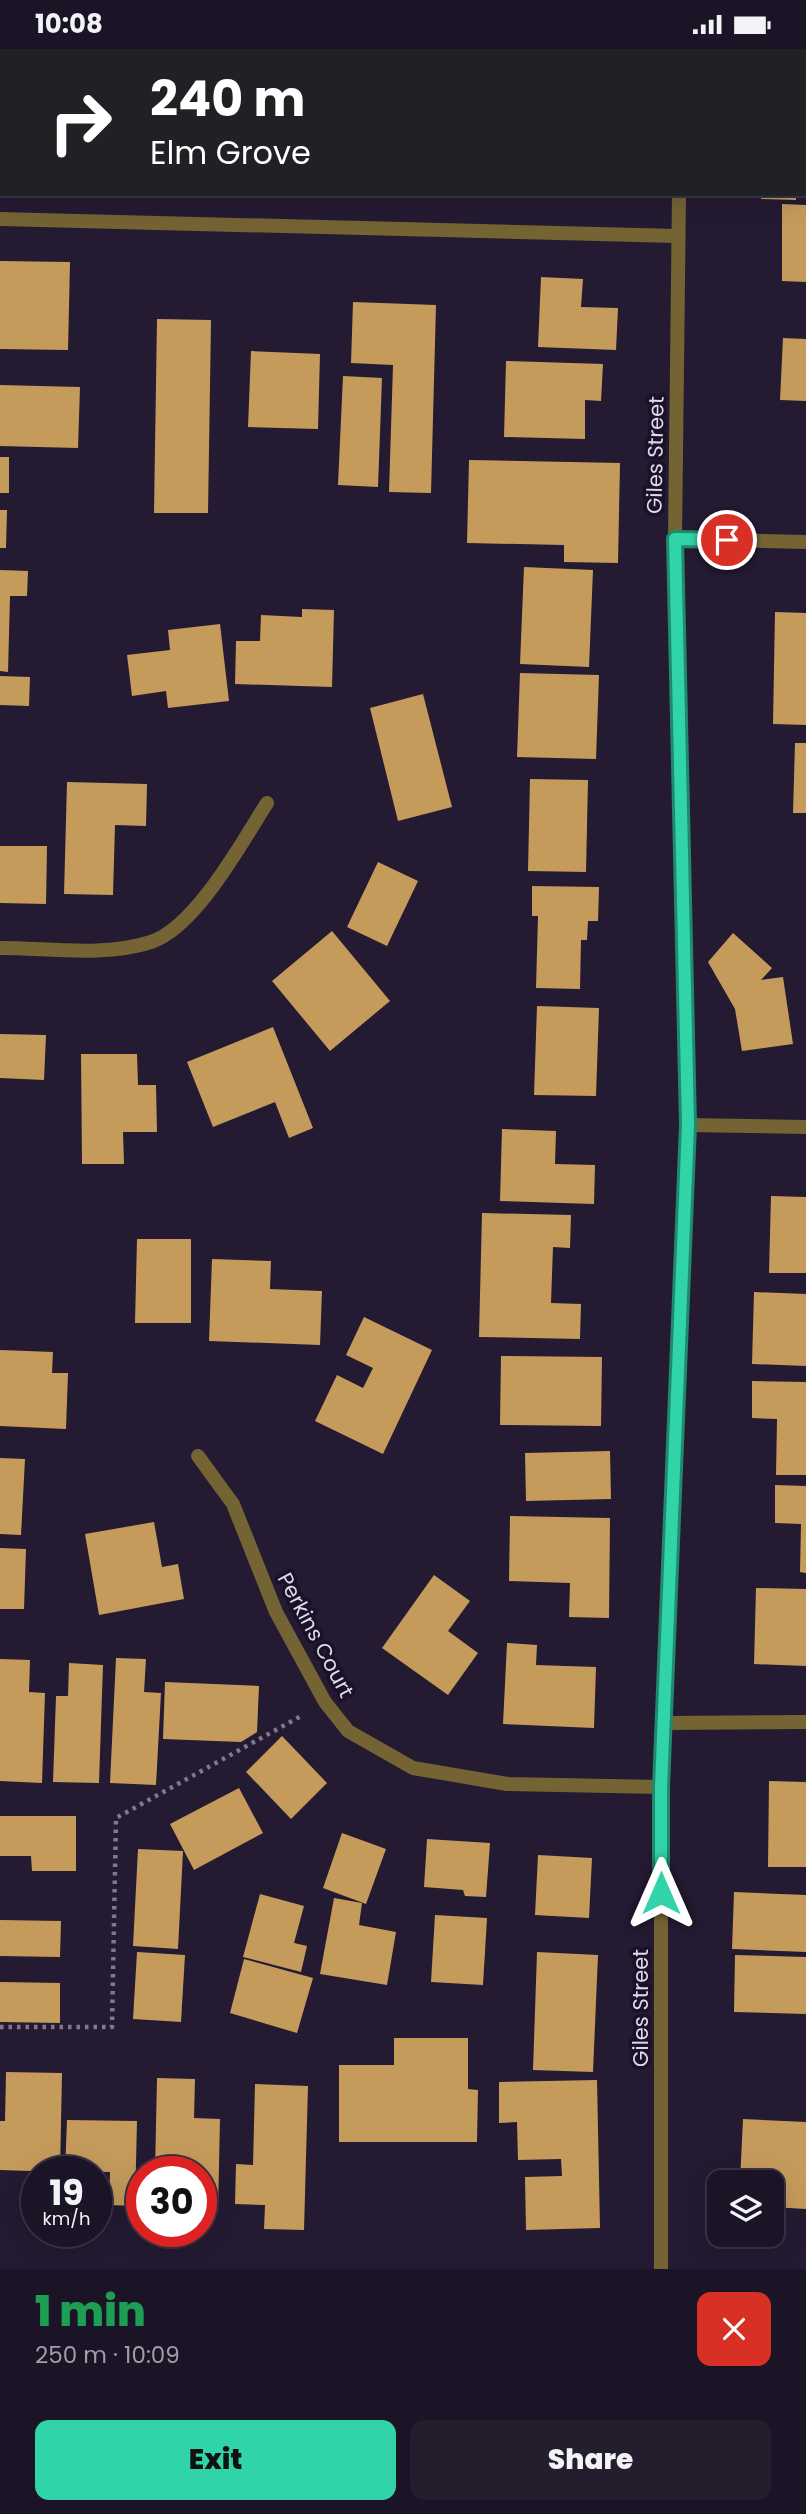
<!DOCTYPE html>
<html lang="en">
<head>
<meta charset="utf-8">
<style>
	body { margin:0; font-family:Poppins,sans-serif; background:#241d2e; color:#f1f3f6; height:100vh; display:flex; flex-direction:column; font-size:26px; white-space:nowrap }
	* { box-sizing:border-box; margin:0 }
	p { font-size:23px; color:#a09ea7 }
	.icon { flex:none; width:38px; height:38px; fill:none; stroke:currentColor; stroke-width:2; stroke-linecap:round; stroke-linejoin:round }
	.map { position:relative; height:2220px; overflow:hidden }
	.side { display:flex; flex-direction:column; background:#1b1426; flex:1 }
	.side>* { flex:none }
	.banner { position:absolute; left:0px; top:0px; width:807px; height:147px; box-shadow:0 7px 28px #0002,0 0 0 2px #393343; background:#202124; color:#fff; overflow:hidden }
	.controls { position:absolute; left:707px; top:2121px; display:grid; gap:14px }
	.controls a { display:grid; place-items:center; width:77px; height:77px; border-radius:14px; background:#1b1426; box-shadow:0 7px 28px #0002,0 0 0 2px #393343; font-size:35px }
	.speed { position:absolute; left:21px; top:2107px; display:flex; gap:14px; font-size:35px; font-weight:700; text-align:center }
	.speed>* { display:grid; place-content:center; width:91px; height:91px; border-radius:50%; background:#1b1426; box-shadow:0 7px 28px #0002,0 0 0 2px #393343; line-height:1 }
	.speed small { font-size:18px; font-weight:400 }
	.speed .limit { border:10px solid #d22; background:#fff; color:#111 }
	.pin { position:absolute; display:grid; place-items:center; width:60px; height:60px; color:#fff; margin:-30px; border:4px solid #fff; border-radius:50%; box-shadow:0 2px 7px #0007 }
	.me { position:absolute; width:77px; margin:-38px; rotate:0deg; stroke-linejoin:round; filter:drop-shadow(0 0 5px #0008) }
	.turn { display:flex; align-items:center; gap:24px; height:147px; padding:0 35px; font-size:32px }
	.turn .icon { width:91px; height:91px; stroke-width:2.5 }
	.turn b { display:block; font-size:49px; line-height:60px }
	.round { display:grid; place-items:center; flex:none; width:74px; height:74px; border-radius:14px; background:#241d2e }
	.summary { display:flex; align-items:center; justify-content:space-between; height:119px; padding:0 35px }
	h1 { font-size:42px; font-weight:800; line-height:52px; color:#1e9e55 }
	.cta { display:flex; gap:14px; margin-top:auto; padding:14px 35px }
	.cta a { flex:1; height:80px; border-radius:14px; background:#31d4a9; color:#111; font-size:28px; font-weight:800; line-height:80px; text-align:center }
	.cta a+a { background:#241d2e; color:#f1f3f6 }
	.status { display:flex; justify-content:space-between; align-items:center; height:49px; padding:0 35px; background:#1b1426; direction:ltr }
	.status svg { height:19px; fill:currentColor }
	.map>svg:first-child { display:block }
	.building { fill:#c59b5c }
	.lines { fill:none; stroke-linecap:round; stroke-linejoin:round }
	.path { stroke:#80788c; stroke-width:4.5; stroke-dasharray:3.5 5; stroke-linecap:butt }
	.street { stroke:#746434; stroke-width:14 }
	.route-casing { stroke:#208a6e; stroke-width:18 }
	.route { stroke:#31d4a9; stroke-width:12 }
	.labels { text-anchor:middle; dominant-baseline:central; stroke-width:7; stroke-linejoin:round; paint-order:stroke }
	.street-label { font-size:21px; fill:#dfdaea; stroke:#1b1128 }
</style>
</head>
<body>
<div class="status"><b>10:08</b><svg viewBox="0 0 49 12"><path d="M0 12V9h3v3zM5 12V6h3v6zM10 12V3h3v9zM15 12V0h3v12zM26 1h20v11H26zM47 4h2v5h-2z"/></svg></div>
<div class="map">
<svg width="806" height="2220" viewBox="0 0 806 2220">
	<rect width="100%" height="100%" fill="#241a32"/>
	<!-- building -->
	<g class="building">
		<polygon points="761,145 796,145 796,151 761,150"/>
		<polygon points="782,155 806,156 806,233 782,232"/>
		<polygon points="0,212 70,213 68,301 0,300"/>
		<polygon points="541,228 583,230 581,258 618,259 616,301 538,298"/>
		<polygon points="353,253 436,256 431,444 389,443 393,316 351,314"/>
		<polygon points="157,270 211,271 208,464 154,464"/>
		<polygon points="783,289 806,290 806,352 780,351"/>
		<polygon points="251,302 320,305 318,380 248,378"/>
		<polygon points="506,312 603,315 601,352 585,351 585,390 504,388"/>
		<polygon points="343,327 382,329 378,438 338,436"/>
		<polygon points="0,336 80,338 78,399 0,397"/>
		<rect x="0" y="408" width="9" height="36"/>
		<polygon points="469,411 620,414 618,514 564,513 564,496 467,494"/>
		<polygon points="0,461 7,461 6,499 0,499"/>
		<polygon points="524,518 593,521 589,618 520,615"/>
		<polygon points="0,521 28,522 27,547 10,547 8,623 0,622"/>
		<polygon points="302,560 334,561 332,638 235,635 236,592 260,592 261,566 302,568"/>
		<polygon points="775,563 806,564 806,676 773,675"/>
		<polygon points="220,575 229,652 168,659 166,642 132,647 127,606 170,601 168,581"/>
		<polygon points="520,624 599,626 596,710 517,708"/>
		<polygon points="0,627 30,628 29,657 0,656"/>
		<polygon points="423,645 452,758 398,772 370,659"/>
		<polygon points="795,694 806,694 806,764 793,764"/>
		<polygon points="530,730 588,731 586,823 528,822"/>
		<polygon points="67,733 147,735 146,777 115,776 113,846 64,845"/>
		<polygon points="0,797 47,797 46,855 0,854"/>
		<polygon points="378,813 418,832 387,897 347,878"/>
		<polygon points="532,837 599,838 598,872 588,872 587,891 581,891 580,940 536,939 538,867 532,867"/>
		<polygon points="332,882 390,952 330,1002 272,932"/>
		<polygon points="733,884 772,919 761,931 783,928 793,995 742,1002 735,960 708,913"/>
		<polygon points="537,957 599,959 596,1047 534,1046"/>
		<polygon points="273,978 313,1079 289,1089 275,1053 213,1078 187,1013"/>
		<polygon points="0,985 46,986 44,1031 0,1029"/>
		<polygon points="81,1005 137,1005 138,1036 156,1036 157,1083 123,1083 124,1115 82,1115"/>
		<polygon points="502,1080 556,1082 555,1115 595,1116 594,1155 500,1152"/>
		<polygon points="771,1147 806,1148 806,1224 769,1224"/>
		<polygon points="482,1164 571,1166 570,1199 553,1198 551,1254 581,1255 580,1290 479,1288"/>
		<polygon points="137,1190 191,1190 191,1274 135,1274"/>
		<polygon points="212,1210 271,1212 270,1240 322,1242 320,1296 209,1292"/>
		<polygon points="754,1243 806,1245 806,1317 752,1315"/>
		<polygon points="364,1268 432,1301 383,1405 315,1372 337,1326 363,1339 373,1319 346,1306"/>
		<polygon points="0,1301 53,1303 52,1324 68,1324 66,1380 0,1377"/>
		<polygon points="501,1307 602,1308 601,1377 500,1376"/>
		<polygon points="752,1332 806,1333 806,1426 776,1426 777,1370 752,1369"/>
		<polygon points="610,1402 611,1450 526,1452 525,1404"/>
		<polygon points="0,1409 25,1410 21,1486 0,1485"/>
		<polygon points="775,1436 806,1437 806,1524 800,1523 801,1475 775,1474"/>
		<polygon points="510,1467 610,1469 609,1569 569,1568 570,1534 509,1532"/>
		<polygon points="154,1473 162,1518 178,1515 184,1550 99,1566 85,1485"/>
		<polygon points="0,1499 26,1500 24,1560 0,1560"/>
		<polygon points="434,1526 470,1552 448,1582 478,1604 448,1646 382,1599"/>
		<polygon points="756,1539 806,1540 806,1617 754,1615"/>
		<polygon points="507,1594 537,1596 536,1616 596,1618 594,1679 503,1675"/>
		<polygon points="116,1609 146,1610 144,1643 161,1644 156,1736 110,1734"/>
		<polygon points="0,1610 30,1611 29,1643 45,1644 42,1734 0,1732"/>
		<polygon points="69,1614 103,1616 99,1734 53,1733 56,1647 68,1647"/>
		<polygon points="165,1633 259,1637 257,1683 241,1693 163,1690"/>
		<polygon points="282,1687 327,1734 291,1770 246,1723"/>
		<polygon points="769,1732 806,1733 806,1818 768,1818"/>
		<polygon points="239,1739 263,1784 194,1821 170,1775"/>
		<polygon points="0,1767 76,1767 76,1822 32,1822 31,1807 0,1807"/>
		<polygon points="342,1784 386,1800 366,1855 323,1839"/>
		<polygon points="427,1790 490,1794 486,1848 465,1847 463,1841 424,1838"/>
		<polygon points="138,1800 183,1802 178,1900 133,1897"/>
		<polygon points="538,1806 592,1809 589,1869 535,1866"/>
		<polygon points="734,1843 806,1846 806,1903 732,1900"/>
		<polygon points="260,1845 304,1857 294,1894 307,1897 301,1923 243,1908"/>
		<polygon points="334,1849 362,1854 359,1876 396,1883 387,1936 320,1925"/>
		<polygon points="435,1866 487,1869 483,1936 431,1933"/>
		<polygon points="0,1871 61,1872 60,1908 0,1907"/>
		<polygon points="137,1903 185,1906 181,1973 133,1970"/>
		<polygon points="537,1903 598,1906 593,2023 533,2021"/>
		<polygon points="735,1906 806,1908 806,1965 734,1963"/>
		<polygon points="244,1910 313,1929 297,1984 230,1964"/>
		<polygon points="0,1933 60,1934 60,1974 0,1973"/>
		<polygon points="394,1989 468,1989 468,2040 478,2041 477,2093 339,2093 339,2016 394,2016"/>
		<polygon points="6,2023 62,2024 60,2123 0,2121 0,2072 5,2072"/>
		<polygon points="157,2029 195,2030 194,2069 220,2070 218,2163 201,2163 201,2123 155,2123"/>
		<polygon points="597,2031 600,2179 526,2181 525,2128 562,2127 561,2110 518,2111 517,2073 499,2074 499,2033"/>
		<polygon points="255,2035 308,2037 304,2181 264,2180 265,2156 235,2155 236,2115 253,2116"/>
		<polygon points="743,2070 806,2073 806,2160 772,2158 772,2133 740,2133"/>
		<polygon points="67,2071 137,2072 135,2157 109,2156 110,2123 65,2122"/>
	</g>
	<g class="lines">
		<!-- path -->
		<polyline class="path" points="0,1978 112,1978 116,1769 303,1666"/>
		<!-- street -->
		<g class="street">
			<polyline points="680,2 680,0"/>
			<polyline points="0,170 678,187"/>
			<polyline points="675,490 806,493"/>
			<path d="M0,899C48,899 105,908 151,893C196,878 242,793 267,754"/>
			<polyline points="688,1076 806,1078"/>
			<polyline points="198,1407 233,1455 276,1563 325,1653 348,1682 413,1719 507,1735 661,1738"/>
			<polyline points="664,1674 806,1673"/>
			<polyline points="661,2220 661,1738 688,1076 675,490 679,145"/>
		</g>
	</g>
	<g class="lines">
		<!-- route casing -->
		<g class="route-casing">
			<polyline id="route" points="661,1844 661,1738 688,1076 675,490 727,491"/>
		</g>
		<!-- route -->
		<use href="#route" class="route"/>
	</g>
	<g class="labels">
		<!-- street labels -->
		<g class="street-label">
			<text transform="translate(655 406) rotate(-89)">Giles Street</text>
			<text transform="translate(316 1586) rotate(62)">Perkins Court</text>
			<text transform="translate(640 1959) rotate(-90)">Giles Street</text>
		</g>
	</g>
</svg>
<div class="controls">
<a><svg class="icon" aria-label="layers" viewBox="0 0 24 24"><path d="M12 4l9 5-9 5-9-5zM3 14l9 5 9-5"/></svg></a>
</div>
<div class="speed"><div>19<small>km/h</small></div><div class="limit">30</div></div>
<div class="pin" style="left:727px;top:491px;background:#d93025"><svg class="icon" aria-label="arrive" viewBox="0 0 24 24"><path d="M6 21V4h12l-3 4 3 4H6"/></svg></div>
<svg class="me" style="left:661px;top:1844px" viewBox="-20 -20 40 40"><path d="M0-17L14 15 0 8-14 15z" fill="#31d4a9" stroke="#fff" stroke-width="4"/></svg>
<div class="banner">
<div class="turn"><svg class="icon" aria-label="right" viewBox="0 0 24 24"><path d="M7 20v-9h11M14 6l5 5-5 5"/></svg><div><b>240 m</b>Elm Grove</div></div>
</div>
</div>
<section class="side">
<div class="summary"><div><h1>1 min</h1><p>250 m · 10:09</p></div><a class="round" style="background:#d93025;color:#fff"><svg class="icon" aria-label="close" viewBox="0 0 24 24"><path d="M6 6l12 12M18 6L6 18"/></svg></a></div>
<div class="cta"><a>Exit</a><a>Share</a></div>
</section>
</body>
</html>
